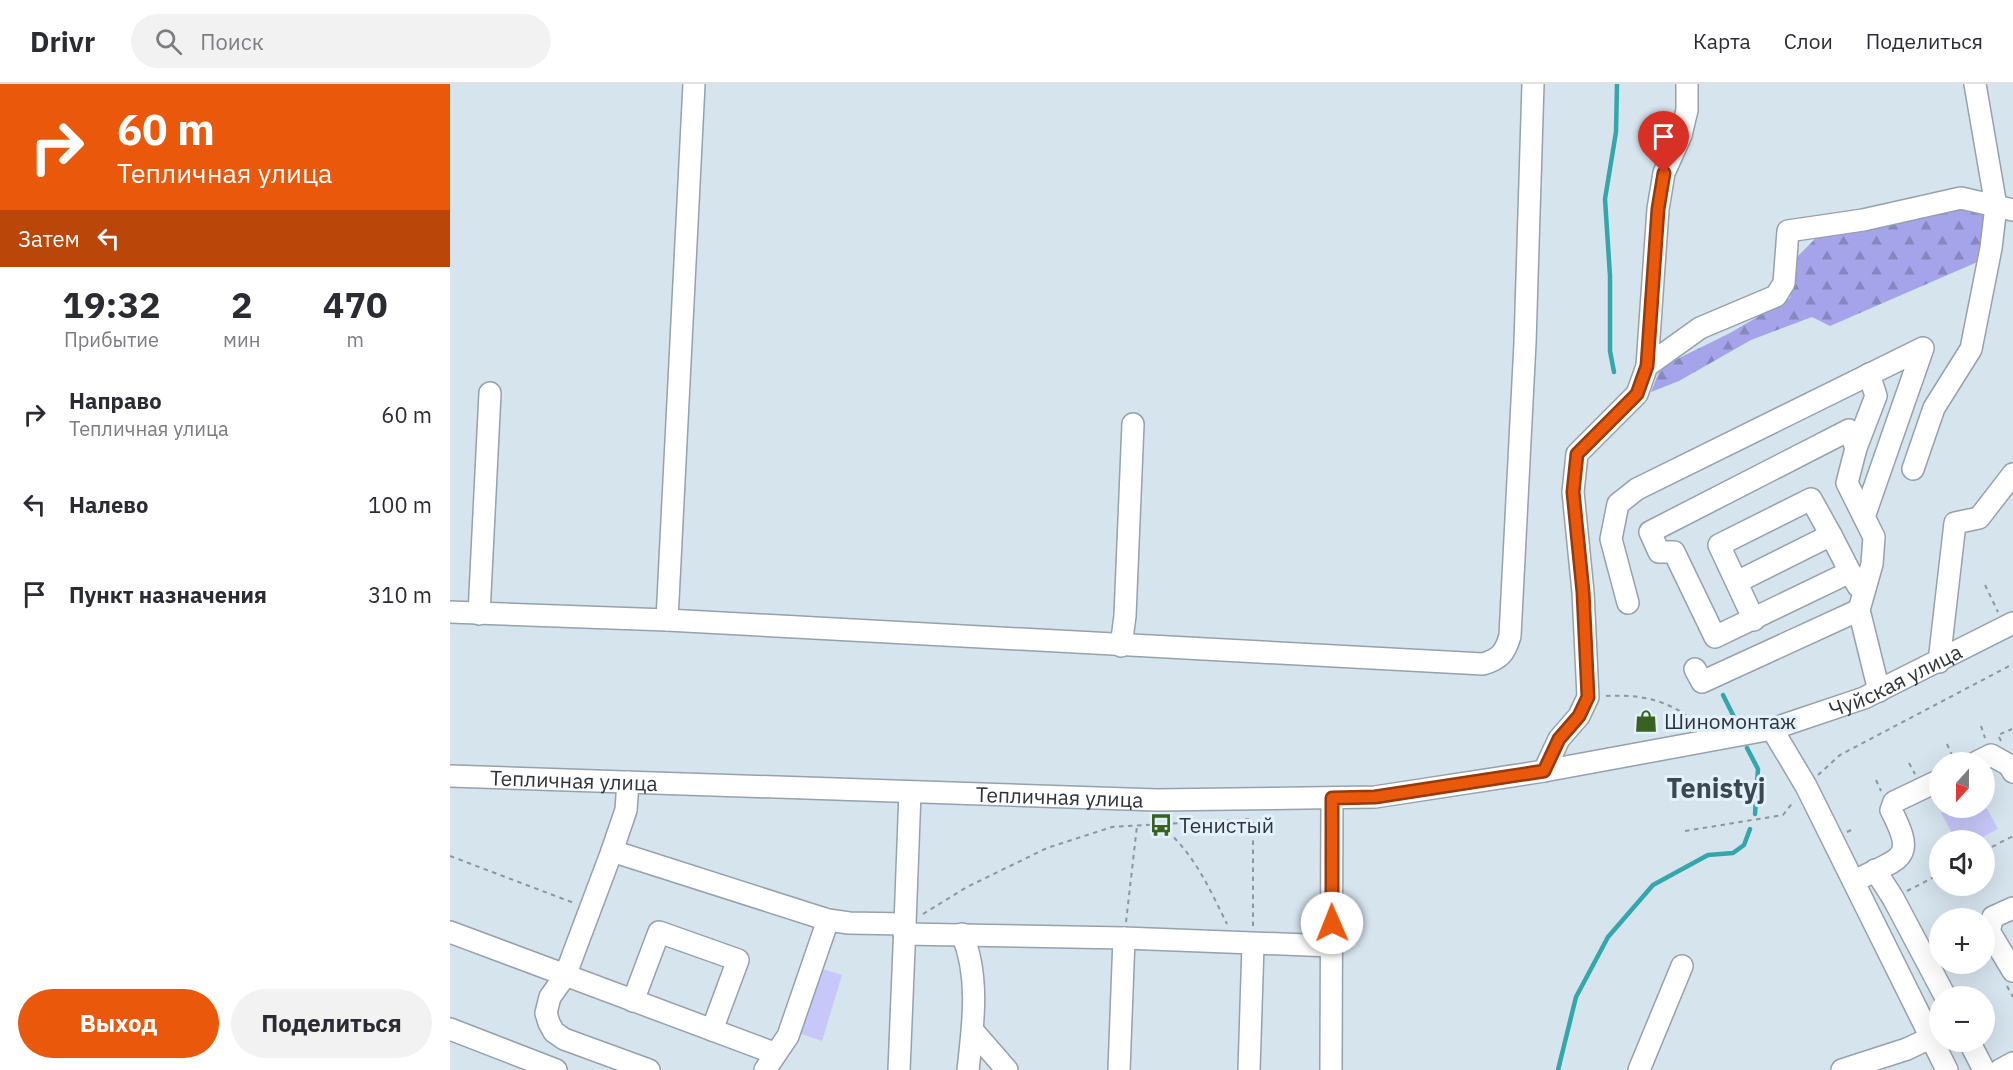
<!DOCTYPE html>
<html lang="ru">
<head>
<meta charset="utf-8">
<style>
	body { margin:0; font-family:"IBM Plex Sans",sans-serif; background:#f2f2f3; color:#2b2b33; height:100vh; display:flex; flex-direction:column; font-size:22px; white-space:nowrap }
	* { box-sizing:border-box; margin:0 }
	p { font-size:20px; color:#7c7c81 }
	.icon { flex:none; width:33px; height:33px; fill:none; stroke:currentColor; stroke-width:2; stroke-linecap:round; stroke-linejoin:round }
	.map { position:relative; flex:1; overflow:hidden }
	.panel { display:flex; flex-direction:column; background:#fff; width:450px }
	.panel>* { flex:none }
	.top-card { background:#ea580c; color:#fff; overflow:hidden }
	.needle { width:39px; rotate:201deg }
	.buttons { position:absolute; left:1479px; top:668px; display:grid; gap:12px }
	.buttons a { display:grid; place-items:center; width:66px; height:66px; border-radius:50%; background:#fff; box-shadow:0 6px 24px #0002; font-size:30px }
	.pin { position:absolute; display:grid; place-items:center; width:51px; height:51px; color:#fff; margin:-62px -26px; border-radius:50% 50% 50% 0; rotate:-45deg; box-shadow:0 0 6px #0007 }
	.pin .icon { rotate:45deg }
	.me { position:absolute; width:66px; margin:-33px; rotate:359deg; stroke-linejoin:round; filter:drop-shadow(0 0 4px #0008) }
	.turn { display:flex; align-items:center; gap:21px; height:126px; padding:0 18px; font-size:27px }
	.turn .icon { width:78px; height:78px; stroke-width:2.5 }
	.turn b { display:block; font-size:42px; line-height:51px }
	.then { display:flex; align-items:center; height:57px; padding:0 18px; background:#0003; gap:12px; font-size:22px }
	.eta { display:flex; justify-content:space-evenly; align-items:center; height:102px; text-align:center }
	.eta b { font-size:36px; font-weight:700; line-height:42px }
	.button { display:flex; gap:12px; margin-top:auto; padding:12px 18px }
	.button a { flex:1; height:69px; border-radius:36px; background:#ea580c; color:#fff; font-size:24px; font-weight:700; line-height:69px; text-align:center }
	.button a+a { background:#f2f2f3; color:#2b2b33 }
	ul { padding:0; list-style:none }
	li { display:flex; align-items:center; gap:18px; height:90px; padding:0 18px }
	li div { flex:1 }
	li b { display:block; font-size:22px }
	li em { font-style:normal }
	header { display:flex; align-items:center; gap:36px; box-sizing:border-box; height:84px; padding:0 30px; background:#fff; border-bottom:2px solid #e1e1e2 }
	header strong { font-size:28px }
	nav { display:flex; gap:33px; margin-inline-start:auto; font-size:21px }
	.search { width:420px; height:54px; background:#f2f2f3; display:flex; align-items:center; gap:15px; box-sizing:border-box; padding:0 21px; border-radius:33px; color:#7c7c81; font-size:22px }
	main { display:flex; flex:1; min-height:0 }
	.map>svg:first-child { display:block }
	.forest { fill:url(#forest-firs) }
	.park { fill:#c7c7f9 }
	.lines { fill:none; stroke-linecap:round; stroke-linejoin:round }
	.stream { stroke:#33a7ac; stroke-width:4.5 }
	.minor-casing { stroke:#95a1ac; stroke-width:24 }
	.path { stroke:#8b969d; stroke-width:2; stroke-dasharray:4.5 4.5; stroke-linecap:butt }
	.minor { stroke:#fff; stroke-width:21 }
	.route-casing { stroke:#983908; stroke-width:15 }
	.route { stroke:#ea580c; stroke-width:10 }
	.labels { text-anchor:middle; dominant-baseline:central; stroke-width:6; stroke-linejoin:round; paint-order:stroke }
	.street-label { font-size:21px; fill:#2e3438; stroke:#e3f1fc }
	.poi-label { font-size:21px; fill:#2e3438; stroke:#e3f1fc; text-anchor:start }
	.district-label { font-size:27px; font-weight:bold; fill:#3c4750; stroke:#e3f1fc }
</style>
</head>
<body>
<header>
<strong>Drivr</strong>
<div class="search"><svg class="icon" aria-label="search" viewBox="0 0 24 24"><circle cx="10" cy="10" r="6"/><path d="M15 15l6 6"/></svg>Поиск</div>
<nav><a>Карта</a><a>Слои</a><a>Поделиться</a></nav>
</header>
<main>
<section class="panel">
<div class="top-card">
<div class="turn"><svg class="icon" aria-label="right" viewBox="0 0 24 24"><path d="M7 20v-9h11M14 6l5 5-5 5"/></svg><div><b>60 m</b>Тепличная улица</div></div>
<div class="then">Затем<svg class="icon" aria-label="left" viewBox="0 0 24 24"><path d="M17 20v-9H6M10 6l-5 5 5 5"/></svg></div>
</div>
<div class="eta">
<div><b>19:32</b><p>Прибытие</p></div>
<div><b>2</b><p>мин</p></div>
<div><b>470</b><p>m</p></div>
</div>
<ul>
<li><svg class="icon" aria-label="right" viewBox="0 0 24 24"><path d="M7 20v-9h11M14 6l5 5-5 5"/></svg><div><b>Направо</b><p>Тепличная улица</p></div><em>60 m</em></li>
<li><svg class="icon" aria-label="left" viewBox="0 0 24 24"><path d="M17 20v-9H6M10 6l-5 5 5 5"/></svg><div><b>Налево</b></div><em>100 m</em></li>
<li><svg class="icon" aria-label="arrive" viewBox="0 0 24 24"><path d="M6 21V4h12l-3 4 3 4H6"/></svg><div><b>Пункт назначения</b></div><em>310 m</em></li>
</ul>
<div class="button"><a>Выход</a><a>Поделиться</a></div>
</section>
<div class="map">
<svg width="1563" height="986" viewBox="0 0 1563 986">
	<defs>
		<pattern id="forest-firs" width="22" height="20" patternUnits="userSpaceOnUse" patternTransform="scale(1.5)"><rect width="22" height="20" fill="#a5a4ea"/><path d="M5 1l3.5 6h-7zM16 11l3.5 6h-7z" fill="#8786bf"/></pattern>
	</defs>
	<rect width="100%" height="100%" fill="#d6e4ee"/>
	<!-- forest -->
	<polygon class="forest" points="1507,115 1533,125 1540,138 1532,176 1380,242 1362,233 1301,256 1229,297 1201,308 1211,283 1280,249 1340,214 1348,172 1373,147"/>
	<!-- park -->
	<g class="park">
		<polygon points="1535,721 1548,745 1527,756 1506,756 1491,729 1503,723"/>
		<polygon points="369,884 392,891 372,957 348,949"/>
	</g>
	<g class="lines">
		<!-- stream -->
		<g class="stream">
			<polyline points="1164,288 1160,267 1160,192 1155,115 1166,48 1167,0"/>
			<polyline points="1273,611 1287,639"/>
			<polyline points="1297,664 1308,685 1305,730"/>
			<polyline points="1108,986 1126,913 1158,853 1203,801 1258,771 1283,769 1294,761 1300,745"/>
		</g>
		<!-- minor casing -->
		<g class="minor-casing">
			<g id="minor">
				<polyline points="1197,282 1250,244 1326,212 1334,199 1338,147 1413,136 1511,114 1563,126"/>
				<polyline points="1419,290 1426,312 1406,364 1397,399 1424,453 1422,480 1409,526 1429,607"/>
				<polyline points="1406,364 1399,346 1200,448 1209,468 1224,468 1265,553 1400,488 1408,502 1415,504"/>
				<polyline points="1463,385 1484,324 1521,265 1541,164 1546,122 1525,0"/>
				<polyline points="1381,451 1400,488"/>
				<polyline points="1287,498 1381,451 1361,415 1269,461 1304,536"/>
				<polyline points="1178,519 1161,455 1168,420 1187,405 1473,264 1414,433"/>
				<path d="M0,528L217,536L1033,580C1050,575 1055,569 1060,552L1075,259L1083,0"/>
				<polyline points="29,530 40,309"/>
				<polyline points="217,536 244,0"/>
				<polyline points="671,562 675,532 683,340"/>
				<polyline points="1489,578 1505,439 1529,434 1563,390"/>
				<polyline points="1245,585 1252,598 1409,526"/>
				<polyline points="1322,645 1356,702 1497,986"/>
				<polyline points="1527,678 1541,671 1559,681 1563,688"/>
				<polyline points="1094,687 1109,655 1129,632 1138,613 1133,508 1123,408 1127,370 1187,310 1197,282 1208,125 1214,89 1231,51 1237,26 1237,0"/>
				<path id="s1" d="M0,692L707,716L925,713L1094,687L1322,645L1414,614L1563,539"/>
				<polyline points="178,698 176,726 162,767 115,892 100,913 96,929 99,939 104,948 114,955 199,986"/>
				<polyline points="162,767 378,836 399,839 455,840 460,708"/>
				<polyline points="1425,786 1443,814 1495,912"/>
				<path d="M1405,797C1449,773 1468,778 1441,726L1444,718L1490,696"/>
				<polyline points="1563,824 1543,833 1539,847 1563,887"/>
				<polyline points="0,848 324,969"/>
				<polyline points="454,850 674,854 882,862"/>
				<path d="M512,850C530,892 523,942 518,986"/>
				<polyline points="183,917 209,848 288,876 262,946"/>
				<polyline points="0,945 106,986"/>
				<polyline points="523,947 557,986"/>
				<polyline points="1519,957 1534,986"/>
				<polyline points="315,986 338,952 378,836"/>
				<polyline points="449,986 455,840"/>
				<polyline points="669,986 674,854"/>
				<polyline points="799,986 803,861"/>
				<polyline points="881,986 882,714"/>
				<polyline points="1189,986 1232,882"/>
				<polyline points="1392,986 1457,965 1480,954"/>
				<polyline points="1550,986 1563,979"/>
			</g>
		</g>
		<!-- path -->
		<g class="path">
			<polyline points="1535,501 1548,528"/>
			<path d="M1156,612C1190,610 1222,616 1247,641"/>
			<polyline points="1531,642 1535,654"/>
			<polyline points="1551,657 1548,651 1562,645"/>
			<polyline points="1497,660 1505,678"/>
			<polyline points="1496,678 1511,670"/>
			<polyline points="1459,679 1465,690"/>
			<polyline points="1368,691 1390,671 1563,580"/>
			<polyline points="1426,696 1431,707"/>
			<path d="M711,741C745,771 757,800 777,840"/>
			<polyline points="1235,747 1333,731 1344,717"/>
			<polyline points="1397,748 1405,744"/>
			<polyline points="1534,767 1563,752"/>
			<polyline points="0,772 124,819"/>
			<polyline points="1457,807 1490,790"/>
			<polyline points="473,830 517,803 597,764 662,743 803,735"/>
			<polyline points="676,838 687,742"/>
			<polyline points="803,842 803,734"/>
			<polyline points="1557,902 1563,913"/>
		</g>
		<!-- minor -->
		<use href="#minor" class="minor"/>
	</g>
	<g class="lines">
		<!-- route casing -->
		<g class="route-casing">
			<polyline id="route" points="882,839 882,714 925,713 1094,687 1109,655 1129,632 1138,613 1133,508 1123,408 1127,370 1187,310 1197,282 1208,125 1214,89"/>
		</g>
		<!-- route -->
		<use href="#route" class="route"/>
	</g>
	<!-- icons -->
	<defs>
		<g id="shop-bare" transform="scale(1.8)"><path d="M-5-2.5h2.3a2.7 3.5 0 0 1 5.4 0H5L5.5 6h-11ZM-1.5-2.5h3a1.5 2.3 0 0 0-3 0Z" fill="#38621f" stroke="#e3f1fc" stroke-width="2.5" paint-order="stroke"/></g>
		<g id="bus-bare" transform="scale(1.8)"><path d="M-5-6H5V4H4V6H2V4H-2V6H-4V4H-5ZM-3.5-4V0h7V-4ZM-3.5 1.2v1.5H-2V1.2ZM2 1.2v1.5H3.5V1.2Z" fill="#38621f" stroke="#e3f1fc" stroke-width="2.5" paint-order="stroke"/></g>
	</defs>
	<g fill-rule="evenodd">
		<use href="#shop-bare" x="1196" y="637"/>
		<use href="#bus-bare" x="711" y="741"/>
	</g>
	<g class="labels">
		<!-- street labels -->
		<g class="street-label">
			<text stroke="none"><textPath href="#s1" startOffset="1461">Чуйская улица</textPath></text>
			<text stroke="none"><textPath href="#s1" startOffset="124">Тепличная улица</textPath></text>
			<text stroke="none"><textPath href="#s1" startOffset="610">Тепличная улица</textPath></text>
		</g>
		<!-- poi labels -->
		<g class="poi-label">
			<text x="1214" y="637">Шиномонтаж</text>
			<text x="729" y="741">Тенистый</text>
		</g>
		<!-- district labels -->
		<g class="district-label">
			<text x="1266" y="703">Tenistyj</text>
		</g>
	</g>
</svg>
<div class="buttons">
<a><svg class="needle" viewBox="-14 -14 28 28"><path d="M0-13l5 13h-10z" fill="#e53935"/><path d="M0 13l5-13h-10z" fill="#7c7c81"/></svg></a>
<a><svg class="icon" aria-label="sound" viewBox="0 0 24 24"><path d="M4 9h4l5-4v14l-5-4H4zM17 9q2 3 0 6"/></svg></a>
<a>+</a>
<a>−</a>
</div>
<div class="pin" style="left:1214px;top:89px;background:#d93025"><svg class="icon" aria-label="arrive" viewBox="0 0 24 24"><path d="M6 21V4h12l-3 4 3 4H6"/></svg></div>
<svg class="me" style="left:882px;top:839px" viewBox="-20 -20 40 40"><circle r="19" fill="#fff"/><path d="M0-13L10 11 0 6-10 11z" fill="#ea580c"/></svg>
</div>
</main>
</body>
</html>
